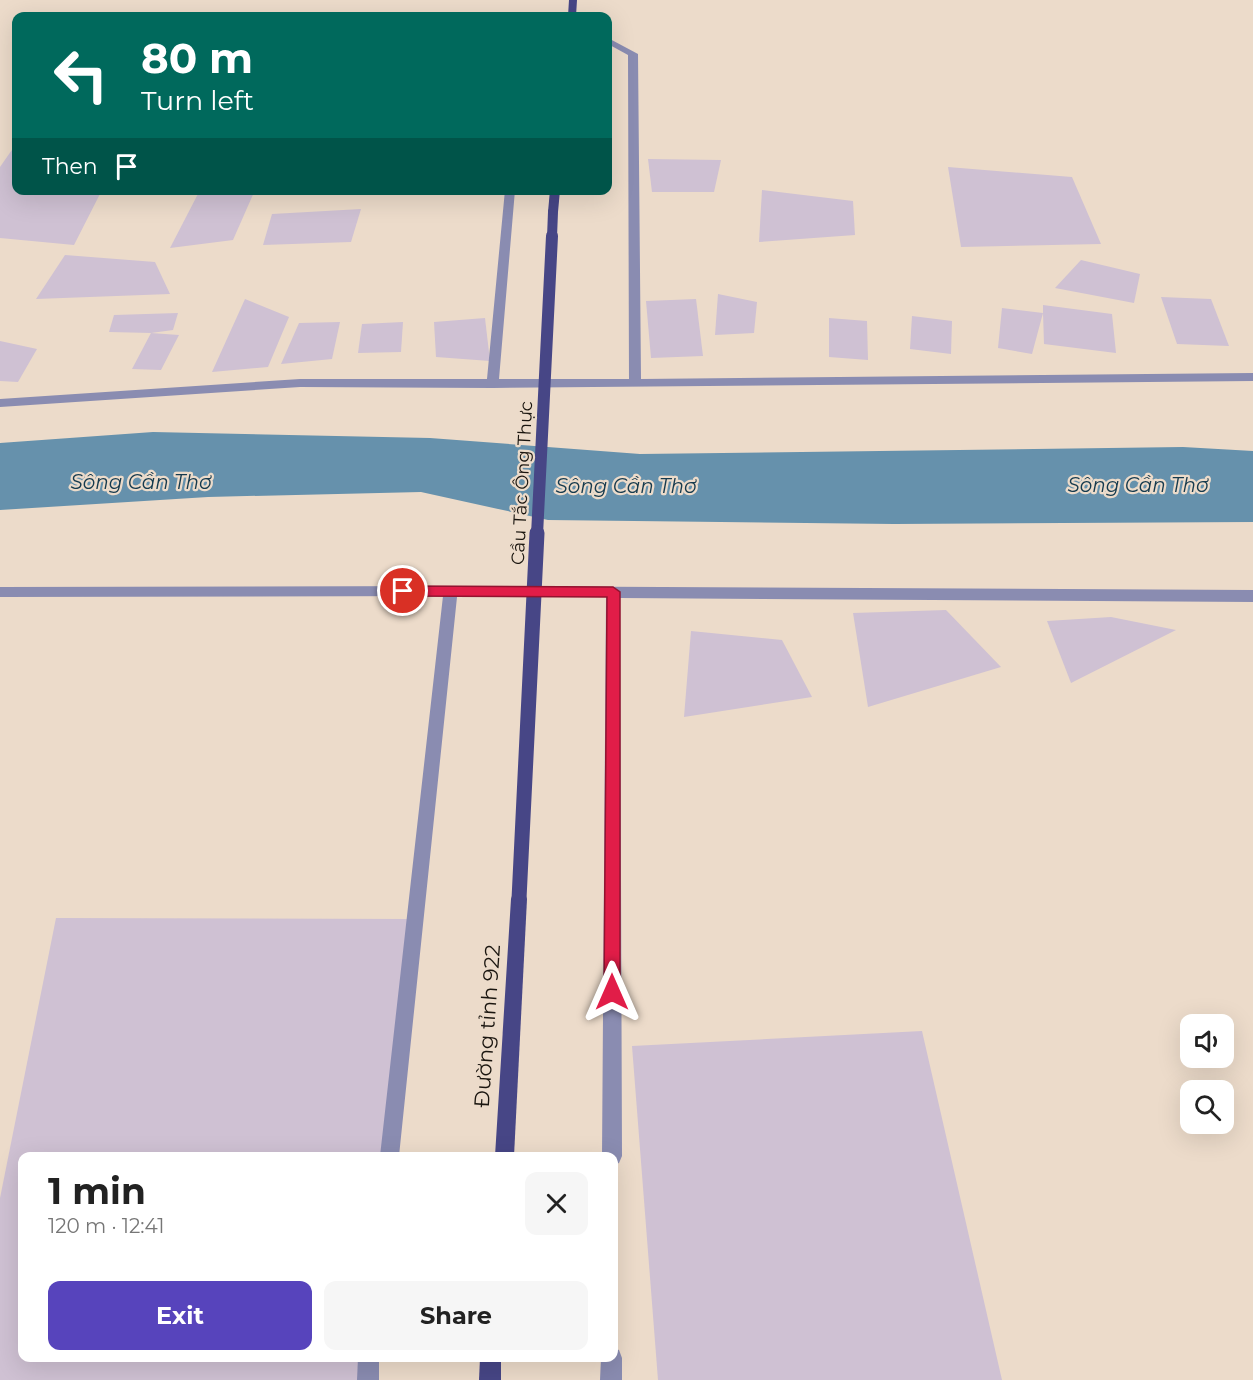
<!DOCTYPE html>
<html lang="en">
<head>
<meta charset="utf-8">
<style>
	body { margin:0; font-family:Montserrat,sans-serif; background:#f6f6f6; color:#222; height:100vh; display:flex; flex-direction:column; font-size:22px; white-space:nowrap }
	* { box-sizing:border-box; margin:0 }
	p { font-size:20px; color:#767676 }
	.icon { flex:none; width:33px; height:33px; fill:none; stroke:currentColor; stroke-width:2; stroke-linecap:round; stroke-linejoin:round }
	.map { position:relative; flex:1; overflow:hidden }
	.panel { position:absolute; left:18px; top:1152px; width:600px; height:210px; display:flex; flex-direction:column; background:#fff; border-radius:12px; box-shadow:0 6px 24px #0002 }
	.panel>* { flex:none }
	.banner { position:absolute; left:12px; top:12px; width:600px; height:183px; border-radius:12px; box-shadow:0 6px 24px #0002; background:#00695c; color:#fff; overflow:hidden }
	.buttons { position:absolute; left:1180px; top:1014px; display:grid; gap:12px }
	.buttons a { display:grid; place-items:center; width:54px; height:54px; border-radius:12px; background:#fff; box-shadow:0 6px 24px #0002; font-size:30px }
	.pin { position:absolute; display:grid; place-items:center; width:51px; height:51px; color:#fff; margin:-26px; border:3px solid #fff; border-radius:50%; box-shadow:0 2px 6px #0007 }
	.me { position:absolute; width:66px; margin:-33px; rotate:0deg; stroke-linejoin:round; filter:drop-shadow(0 0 4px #0008) }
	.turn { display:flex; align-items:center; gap:21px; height:126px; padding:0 30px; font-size:27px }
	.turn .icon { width:78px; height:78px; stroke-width:2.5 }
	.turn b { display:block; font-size:42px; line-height:51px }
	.then { display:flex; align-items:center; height:57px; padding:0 30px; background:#0003; gap:12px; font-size:22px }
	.round { display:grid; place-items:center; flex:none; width:63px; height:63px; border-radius:12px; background:#f6f6f6 }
	.summary { display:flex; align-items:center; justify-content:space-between; height:102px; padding:0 30px }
	h1 { font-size:36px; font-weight:700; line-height:45px }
	.cta { display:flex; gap:12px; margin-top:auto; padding:12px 30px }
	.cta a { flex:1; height:69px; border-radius:12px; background:#5744bc; color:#fff; font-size:24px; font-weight:700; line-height:69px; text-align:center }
	.cta a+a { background:#f6f6f6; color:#222 }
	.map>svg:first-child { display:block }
	.water { fill:#6691ac }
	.building { fill:#cfc1d3 }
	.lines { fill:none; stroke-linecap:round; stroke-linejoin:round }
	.minor { fill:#8a8cb1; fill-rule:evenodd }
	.major { fill:#474686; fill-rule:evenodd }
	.major-bridge-far2 { stroke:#474686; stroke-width:10 }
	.major-bridge-far1 { stroke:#474686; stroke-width:12 }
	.major-bridge { stroke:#474686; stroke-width:15 }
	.route { fill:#e11d48; stroke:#92132f; stroke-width:1.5 }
	.labels { text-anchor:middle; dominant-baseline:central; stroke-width:4.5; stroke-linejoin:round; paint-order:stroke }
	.street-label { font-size:18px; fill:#1a150f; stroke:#ecdbca }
	.water-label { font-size:20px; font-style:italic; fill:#153a4e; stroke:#ecdbca }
	.near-street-label { font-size:21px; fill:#1a150f; stroke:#ecdbca }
</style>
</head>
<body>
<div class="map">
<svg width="1253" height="1380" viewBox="0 0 1253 1380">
	<rect width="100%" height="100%" fill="#ecdbca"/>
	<!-- water -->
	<polygon class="water" points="153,432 430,438 640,454 1183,447 1253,451 1253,522 894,524 548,520 421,492 208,497 0,510 0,443"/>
	<!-- building -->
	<g class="building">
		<polygon points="16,144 16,190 102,190 74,245 0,238 0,167"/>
		<polygon points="648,159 721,160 714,192 652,192"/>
		<polygon points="948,167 1072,177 1101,244 961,247"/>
		<polygon points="200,190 255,190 233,240 170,248"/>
		<polygon points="762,190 853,201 855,235 759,242"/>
		<polygon points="361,209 351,242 263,245 272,214"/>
		<polygon points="65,255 155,262 170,294 36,299"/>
		<polygon points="1081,260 1140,274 1134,303 1055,288"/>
		<polygon points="718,294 757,302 754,333 715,335"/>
		<polygon points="1161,297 1211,299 1229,346 1177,344"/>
		<polygon points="245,299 289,317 268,367 212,372"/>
		<polygon points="696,299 703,356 651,358 646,301"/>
		<polygon points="1043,305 1112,314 1116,353 1044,344 1043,313 1032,354 998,348 1002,308 1043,313"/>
		<polygon points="178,313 173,330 151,333 179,335 161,370 132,369 151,333 109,332 114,315"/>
		<polygon points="912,316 952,321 951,354 910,349"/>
		<polygon points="485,318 490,361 436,357 434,322"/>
		<polygon points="829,318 867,321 868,360 829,357"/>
		<polygon points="340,322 332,359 281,364 299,323"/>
		<polygon points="403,322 401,352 358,353 362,324"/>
		<polygon points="0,341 37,349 18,382 0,381"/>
		<polygon points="946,610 1001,667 868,707 853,613"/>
		<polygon points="1111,617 1176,630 1071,683 1047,621"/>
		<polygon points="691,631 782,640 812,697 684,717"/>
		<polygon points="56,918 409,919 383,1156 22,1156 22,1358 361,1358 358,1380 0,1380 0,1198"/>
		<polygon points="922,1031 1002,1380 658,1380 632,1046"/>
	</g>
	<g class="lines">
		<!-- minor -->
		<g class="minor">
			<polygon points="608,38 638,54 641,379 1253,373 1253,381 493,388 300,387 0,407 0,399 300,379 487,379 505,190 515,190 499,379 629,379 628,55 608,44"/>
			<polygon points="451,586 1253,590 1253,602 620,598 622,1156 619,1163 614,1165 614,1156 602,1156 606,597 457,597 399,1156 380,1156 443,596 0,597 0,587"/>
			<polygon points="614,1348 619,1350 622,1358 622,1380 600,1380 601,1358 614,1358"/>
			<polygon points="358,1358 379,1358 379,1380 357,1380"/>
		</g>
		<!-- major -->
		<g class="major">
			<polygon points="569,0 577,0 576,16 568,16"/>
			<polygon points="550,190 560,190 558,212 553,215 548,212"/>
			<polygon points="519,891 525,893 527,899 514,1156 495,1156 511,899 513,893"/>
			<polygon points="480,1358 501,1358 501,1380 479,1380"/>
		</g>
		<!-- major-bridge-far2 -->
		<polyline class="major-bridge-far2" points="552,237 553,212"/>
		<!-- major-bridge-far1 -->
		<polyline class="major-bridge-far1" points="537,535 552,236"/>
		<!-- major-bridge -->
		<polyline class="major-bridge" points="519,899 537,533"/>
	</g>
	<!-- route -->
	<polygon class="route" points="403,586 613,587 620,592 620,992 618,997 612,1000 607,997 604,992 607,597 403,596 397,591"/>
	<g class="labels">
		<!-- street labels -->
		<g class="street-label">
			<text transform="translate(522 483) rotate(-87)">Cầu Tắc Ông Thực</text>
		</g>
		<!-- water labels -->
		<g class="water-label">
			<text x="141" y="482">Sông Cần Thơ</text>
			<text x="1138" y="485">Sông Cần Thơ</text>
			<text x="626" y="486">Sông Cần Thơ</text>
		</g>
		<!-- near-street labels -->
		<g class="near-street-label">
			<text transform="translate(487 1026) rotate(-86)">Đường tỉnh 922</text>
		</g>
	</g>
</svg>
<div class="buttons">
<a><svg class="icon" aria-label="sound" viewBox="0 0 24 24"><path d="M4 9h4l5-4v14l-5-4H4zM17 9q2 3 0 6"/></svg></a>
<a><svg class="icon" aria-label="search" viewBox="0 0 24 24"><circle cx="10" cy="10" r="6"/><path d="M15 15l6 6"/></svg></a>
</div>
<div class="pin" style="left:403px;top:591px;background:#d93025"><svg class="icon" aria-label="arrive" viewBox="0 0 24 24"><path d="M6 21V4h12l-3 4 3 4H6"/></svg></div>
<svg class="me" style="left:612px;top:992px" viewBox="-20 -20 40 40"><path d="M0-17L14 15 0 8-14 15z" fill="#e11d48" stroke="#fff" stroke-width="4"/></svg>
<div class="banner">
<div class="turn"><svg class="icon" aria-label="left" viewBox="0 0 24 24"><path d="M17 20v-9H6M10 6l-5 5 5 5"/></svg><div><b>80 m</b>Turn left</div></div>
<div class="then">Then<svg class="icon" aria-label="arrive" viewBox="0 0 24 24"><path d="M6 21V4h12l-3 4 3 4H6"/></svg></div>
</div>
<section class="panel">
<div class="summary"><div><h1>1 min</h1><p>120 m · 12:41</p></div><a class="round"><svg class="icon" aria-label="close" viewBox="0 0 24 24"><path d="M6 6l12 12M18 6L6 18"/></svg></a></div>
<div class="cta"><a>Exit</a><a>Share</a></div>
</section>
</div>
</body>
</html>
